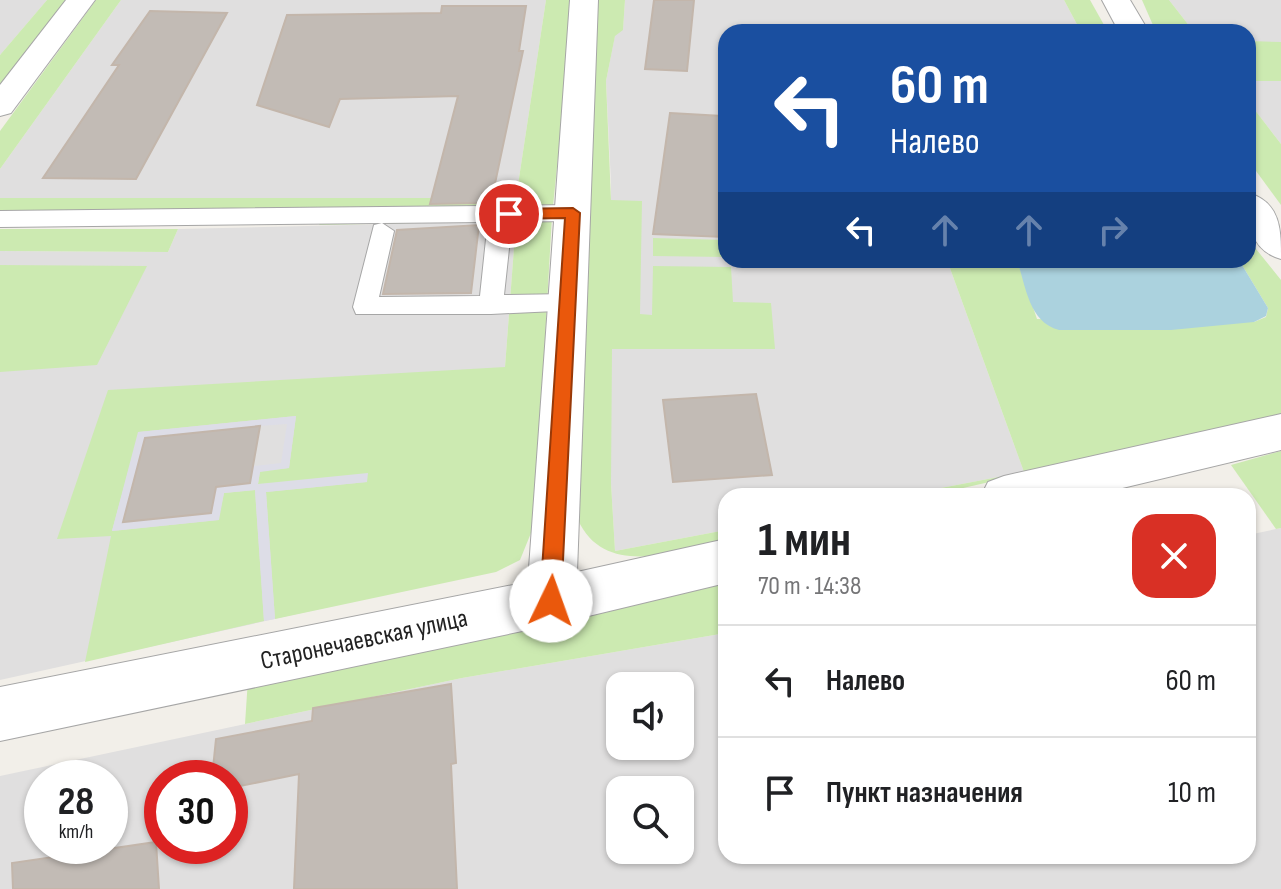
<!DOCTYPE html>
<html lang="ru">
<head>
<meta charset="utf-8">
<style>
	body { margin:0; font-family:"Sofia Sans Condensed",sans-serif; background:#f6f6f6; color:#202124; height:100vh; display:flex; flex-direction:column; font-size:30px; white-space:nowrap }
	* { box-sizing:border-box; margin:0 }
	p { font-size:26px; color:#757577 }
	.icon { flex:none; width:44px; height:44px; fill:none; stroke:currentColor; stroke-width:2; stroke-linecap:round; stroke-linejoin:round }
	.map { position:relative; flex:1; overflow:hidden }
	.sheet { position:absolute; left:718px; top:488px; width:538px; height:376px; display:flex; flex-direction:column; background:#fff; border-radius:24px; box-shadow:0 2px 6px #0004 }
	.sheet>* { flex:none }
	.hud { position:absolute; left:718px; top:24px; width:538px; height:244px; border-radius:24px; box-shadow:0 2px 6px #0004; background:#1a4fa0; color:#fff; overflow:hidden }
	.buttons { position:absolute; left:606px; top:672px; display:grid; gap:16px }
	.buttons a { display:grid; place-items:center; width:88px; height:88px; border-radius:16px; background:#fff; box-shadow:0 2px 6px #0004; font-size:40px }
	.speed { position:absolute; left:24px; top:760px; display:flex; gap:16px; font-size:40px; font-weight:700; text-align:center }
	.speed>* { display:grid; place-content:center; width:104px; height:104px; border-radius:50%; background:#fff; box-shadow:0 2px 6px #0004; line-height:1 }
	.speed small { font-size:20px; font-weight:400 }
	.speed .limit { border:12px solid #d22; background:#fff; color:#111 }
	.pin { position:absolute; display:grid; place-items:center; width:68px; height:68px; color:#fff; margin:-34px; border:4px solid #fff; border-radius:50%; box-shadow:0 2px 8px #0007 }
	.me { position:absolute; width:88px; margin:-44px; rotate:3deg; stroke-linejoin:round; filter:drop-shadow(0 0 6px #0008) }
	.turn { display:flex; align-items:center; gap:28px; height:168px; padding:0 40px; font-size:36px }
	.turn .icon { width:104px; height:104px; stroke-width:2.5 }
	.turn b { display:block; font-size:56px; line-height:68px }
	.lanes { display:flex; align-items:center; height:76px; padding:0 40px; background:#0003; justify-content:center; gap:40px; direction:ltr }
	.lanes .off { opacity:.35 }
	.round { display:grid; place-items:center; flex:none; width:84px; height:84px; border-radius:24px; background:#f6f6f6 }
	.head { display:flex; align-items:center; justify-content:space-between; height:136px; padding:0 40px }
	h1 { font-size:48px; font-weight:700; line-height:60px }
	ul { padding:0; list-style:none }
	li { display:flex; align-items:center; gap:24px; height:112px; padding:0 40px; border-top:2px solid #e0e0e0 }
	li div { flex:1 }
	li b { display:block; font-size:30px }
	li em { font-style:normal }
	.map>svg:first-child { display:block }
	.residential { fill:#e0dfdf; fill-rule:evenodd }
	.grass { fill:#cceab1 }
	.plaza { fill:#dddde7; fill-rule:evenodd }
	.water { fill:#abd2de }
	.building { fill:#c2bbb5; stroke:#c3b6ab; stroke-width:2 }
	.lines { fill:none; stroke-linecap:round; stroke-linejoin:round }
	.service-casing { stroke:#a6a6a6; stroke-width:2 }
	.minor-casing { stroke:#a6a6a6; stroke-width:2 }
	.tertiary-casing { stroke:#a6a6a6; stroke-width:2 }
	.service { fill:#fff; fill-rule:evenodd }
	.minor { fill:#fff; fill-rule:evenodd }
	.tertiary { fill:#fff; fill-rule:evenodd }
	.route { fill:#ea580c; stroke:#983908; stroke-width:2 }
	.labels { text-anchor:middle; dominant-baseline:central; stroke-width:8; stroke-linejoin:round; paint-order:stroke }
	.street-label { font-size:26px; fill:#222; stroke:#fff }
</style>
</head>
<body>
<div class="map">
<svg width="1281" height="889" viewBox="0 0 1281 889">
	<rect width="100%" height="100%" fill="#f2efe9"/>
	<!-- residential -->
	<g class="residential">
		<polygon points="0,0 47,0 0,55"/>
		<polygon points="121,0 546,0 516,198 0,198 0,169"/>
		<polygon points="625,0 1064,0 1081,32 726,32 726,260 947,260 1024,472 899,496 726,496 726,530 615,551 611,483 611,183 606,81 615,35 623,29"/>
		<polygon points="1169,0 1281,0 1281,144 1248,101 1248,32 1194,32"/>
		<polygon points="516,221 505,367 455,579 0,680 0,251 168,252 178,229"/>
		<path d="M1281,528V889H0V776L462,678L726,633V856H1248V535ZM620,686H680V746H620ZM42,778H110V846H42ZM162,778H230V846H162ZM620,790H680V850H620Z"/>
	</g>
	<!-- grass -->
	<g class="grass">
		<polygon points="47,0 73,0 0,90 0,55"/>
		<polygon points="96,0 121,0 0,169 0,131"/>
		<polygon points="546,0 574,0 552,216 536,497 533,528 520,560 496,572 275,619 266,492 367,482 258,484 260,471 289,468 296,416 139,432 112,531 218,520 224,493 255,490 264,621 85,662 111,536 57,539 108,390 505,367 516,221 320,225 302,209 0,212 0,198 516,198"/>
		<path d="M595,0H625L623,30L615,36L606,81L611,200L642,201L640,314L652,315L653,266L731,267L733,302L771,303L775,349H612L611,483L615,551L726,530V541C677,551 605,579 578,520Z"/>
		<polygon points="1064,0 1090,0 1108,32 1081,32"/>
		<polygon points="1142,0 1169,0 1194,32 1156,32"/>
		<polygon points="1248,41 1281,42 1281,81 1248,81"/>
		<polygon points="1248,101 1281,144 1281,205 1248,160"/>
		<polygon points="0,229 178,229 168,252 0,251"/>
		<polygon points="653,238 726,240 726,257 653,256"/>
		<polygon points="1248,239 1281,280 1281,416 928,496 899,496 1024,472 947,260 1017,260 1037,319 1254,322 1266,317 1268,308 1239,260 1248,260"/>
		<polygon points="0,265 147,266 97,365 0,372"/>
		<polygon points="1281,451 1281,528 1276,529 1231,465"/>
		<polygon points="726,579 726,633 462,678 245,724 248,679"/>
	</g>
	<!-- plaza -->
	<path class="plaza" d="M296,416L289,468L260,472L258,484L368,473L367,482L266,492L275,619L264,621L255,490L224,493L219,520L112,531L138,432ZM287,424L281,463L253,466L249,483L216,487L211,513L123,522L259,426Z"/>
	<!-- water -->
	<path class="water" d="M1017,260H1239L1268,308L1266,316L1254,322L1171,330H1059C1029,322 1026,287 1017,260Z"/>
	<!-- building -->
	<g class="building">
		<polygon points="654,0 694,0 687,71 645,69"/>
		<polygon points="442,6 526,6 519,51 523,51 493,193 482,193 481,203 430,204 458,96 340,99 329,127 257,105 287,15 441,13"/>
		<polygon points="150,11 227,13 136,179 43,178 119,65 112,65"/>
		<polygon points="670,113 722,116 725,237 653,234"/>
		<polygon points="479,225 471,293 383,294 397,230"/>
		<polygon points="756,394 772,475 673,482 663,400"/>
		<polygon points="260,426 250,483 216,487 211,513 123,522 145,438"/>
		<polygon points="451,684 456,763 451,764 457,889 294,889 299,774 230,788 230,778 212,778 216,739 312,721 313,708"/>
		<polygon points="156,842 159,889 13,889 12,863"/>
	</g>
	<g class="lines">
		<!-- service casing -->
		<g class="service-casing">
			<g id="service">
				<polygon points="573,205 584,213 573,221 0,227 0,211"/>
				<polygon points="499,222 511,230 504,295 568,294 577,296 580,303 577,310 491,314 356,314 353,307 374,225 382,223 394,231 379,297 480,296 487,230"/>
			</g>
		</g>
		<!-- minor casing -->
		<g class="minor-casing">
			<g id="minor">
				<polygon points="66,0 95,0 11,113 0,116 0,85"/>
				<polygon points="570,0 598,0 577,572 726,539 726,583 551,625 0,741 0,687 528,582"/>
				<polygon points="1281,414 1281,450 1089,496 981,496 988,482 1004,476"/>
			</g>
		</g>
		<!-- tertiary casing -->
		<g class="tertiary-casing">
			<g id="tertiary">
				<polygon points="1102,0 1130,0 1149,32 1119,32"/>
				<path d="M1248,193C1281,202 1281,230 1281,259C1249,250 1248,222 1248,193Z"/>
			</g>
		</g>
		<!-- service -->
		<use href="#service" class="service"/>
		<!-- minor -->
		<use href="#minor" class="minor"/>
		<!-- tertiary -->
		<use href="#tertiary" class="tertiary"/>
	</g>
	<!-- route -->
	<polygon class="route" points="573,208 580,213 561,601 558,608 551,611 543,608 540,601 565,218 509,219 502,214 509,209"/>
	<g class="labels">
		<!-- street labels -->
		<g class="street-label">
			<text transform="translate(364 640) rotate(-12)">Старонечаевская улица</text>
		</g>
	</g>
</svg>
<div class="buttons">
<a><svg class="icon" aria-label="sound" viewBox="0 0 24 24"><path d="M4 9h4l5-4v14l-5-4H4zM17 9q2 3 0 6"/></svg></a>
<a><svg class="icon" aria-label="search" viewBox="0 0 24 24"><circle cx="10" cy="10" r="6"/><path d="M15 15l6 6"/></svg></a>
</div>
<div class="speed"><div>28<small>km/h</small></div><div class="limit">30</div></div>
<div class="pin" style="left:509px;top:214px;background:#d93025"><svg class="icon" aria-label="arrive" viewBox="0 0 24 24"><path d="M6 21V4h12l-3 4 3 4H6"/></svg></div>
<svg class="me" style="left:551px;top:601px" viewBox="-20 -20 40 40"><circle r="19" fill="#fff"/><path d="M0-13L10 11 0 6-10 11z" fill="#ea580c"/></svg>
<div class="hud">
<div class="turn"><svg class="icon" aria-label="left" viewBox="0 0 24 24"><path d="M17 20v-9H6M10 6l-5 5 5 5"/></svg><div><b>60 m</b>Налево</div></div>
<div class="lanes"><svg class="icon" aria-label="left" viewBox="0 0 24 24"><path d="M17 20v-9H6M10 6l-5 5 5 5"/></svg><svg class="icon off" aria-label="ahead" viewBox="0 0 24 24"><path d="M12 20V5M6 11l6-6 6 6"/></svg><svg class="icon off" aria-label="ahead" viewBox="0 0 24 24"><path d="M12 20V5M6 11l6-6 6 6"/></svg><svg class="icon off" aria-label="right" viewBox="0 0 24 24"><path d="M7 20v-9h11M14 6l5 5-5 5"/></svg></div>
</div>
<section class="sheet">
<div class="head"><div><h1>1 мин</h1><p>70 m · 14:38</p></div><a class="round" style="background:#d93025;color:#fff"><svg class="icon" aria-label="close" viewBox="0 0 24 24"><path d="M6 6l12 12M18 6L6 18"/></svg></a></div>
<ul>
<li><svg class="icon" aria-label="left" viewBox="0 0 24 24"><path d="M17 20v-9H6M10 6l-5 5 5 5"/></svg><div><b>Налево</b></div><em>60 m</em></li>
<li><svg class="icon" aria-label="arrive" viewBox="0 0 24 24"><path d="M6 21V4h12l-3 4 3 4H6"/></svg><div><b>Пункт назначения</b></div><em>10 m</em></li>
</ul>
</section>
</div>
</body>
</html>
